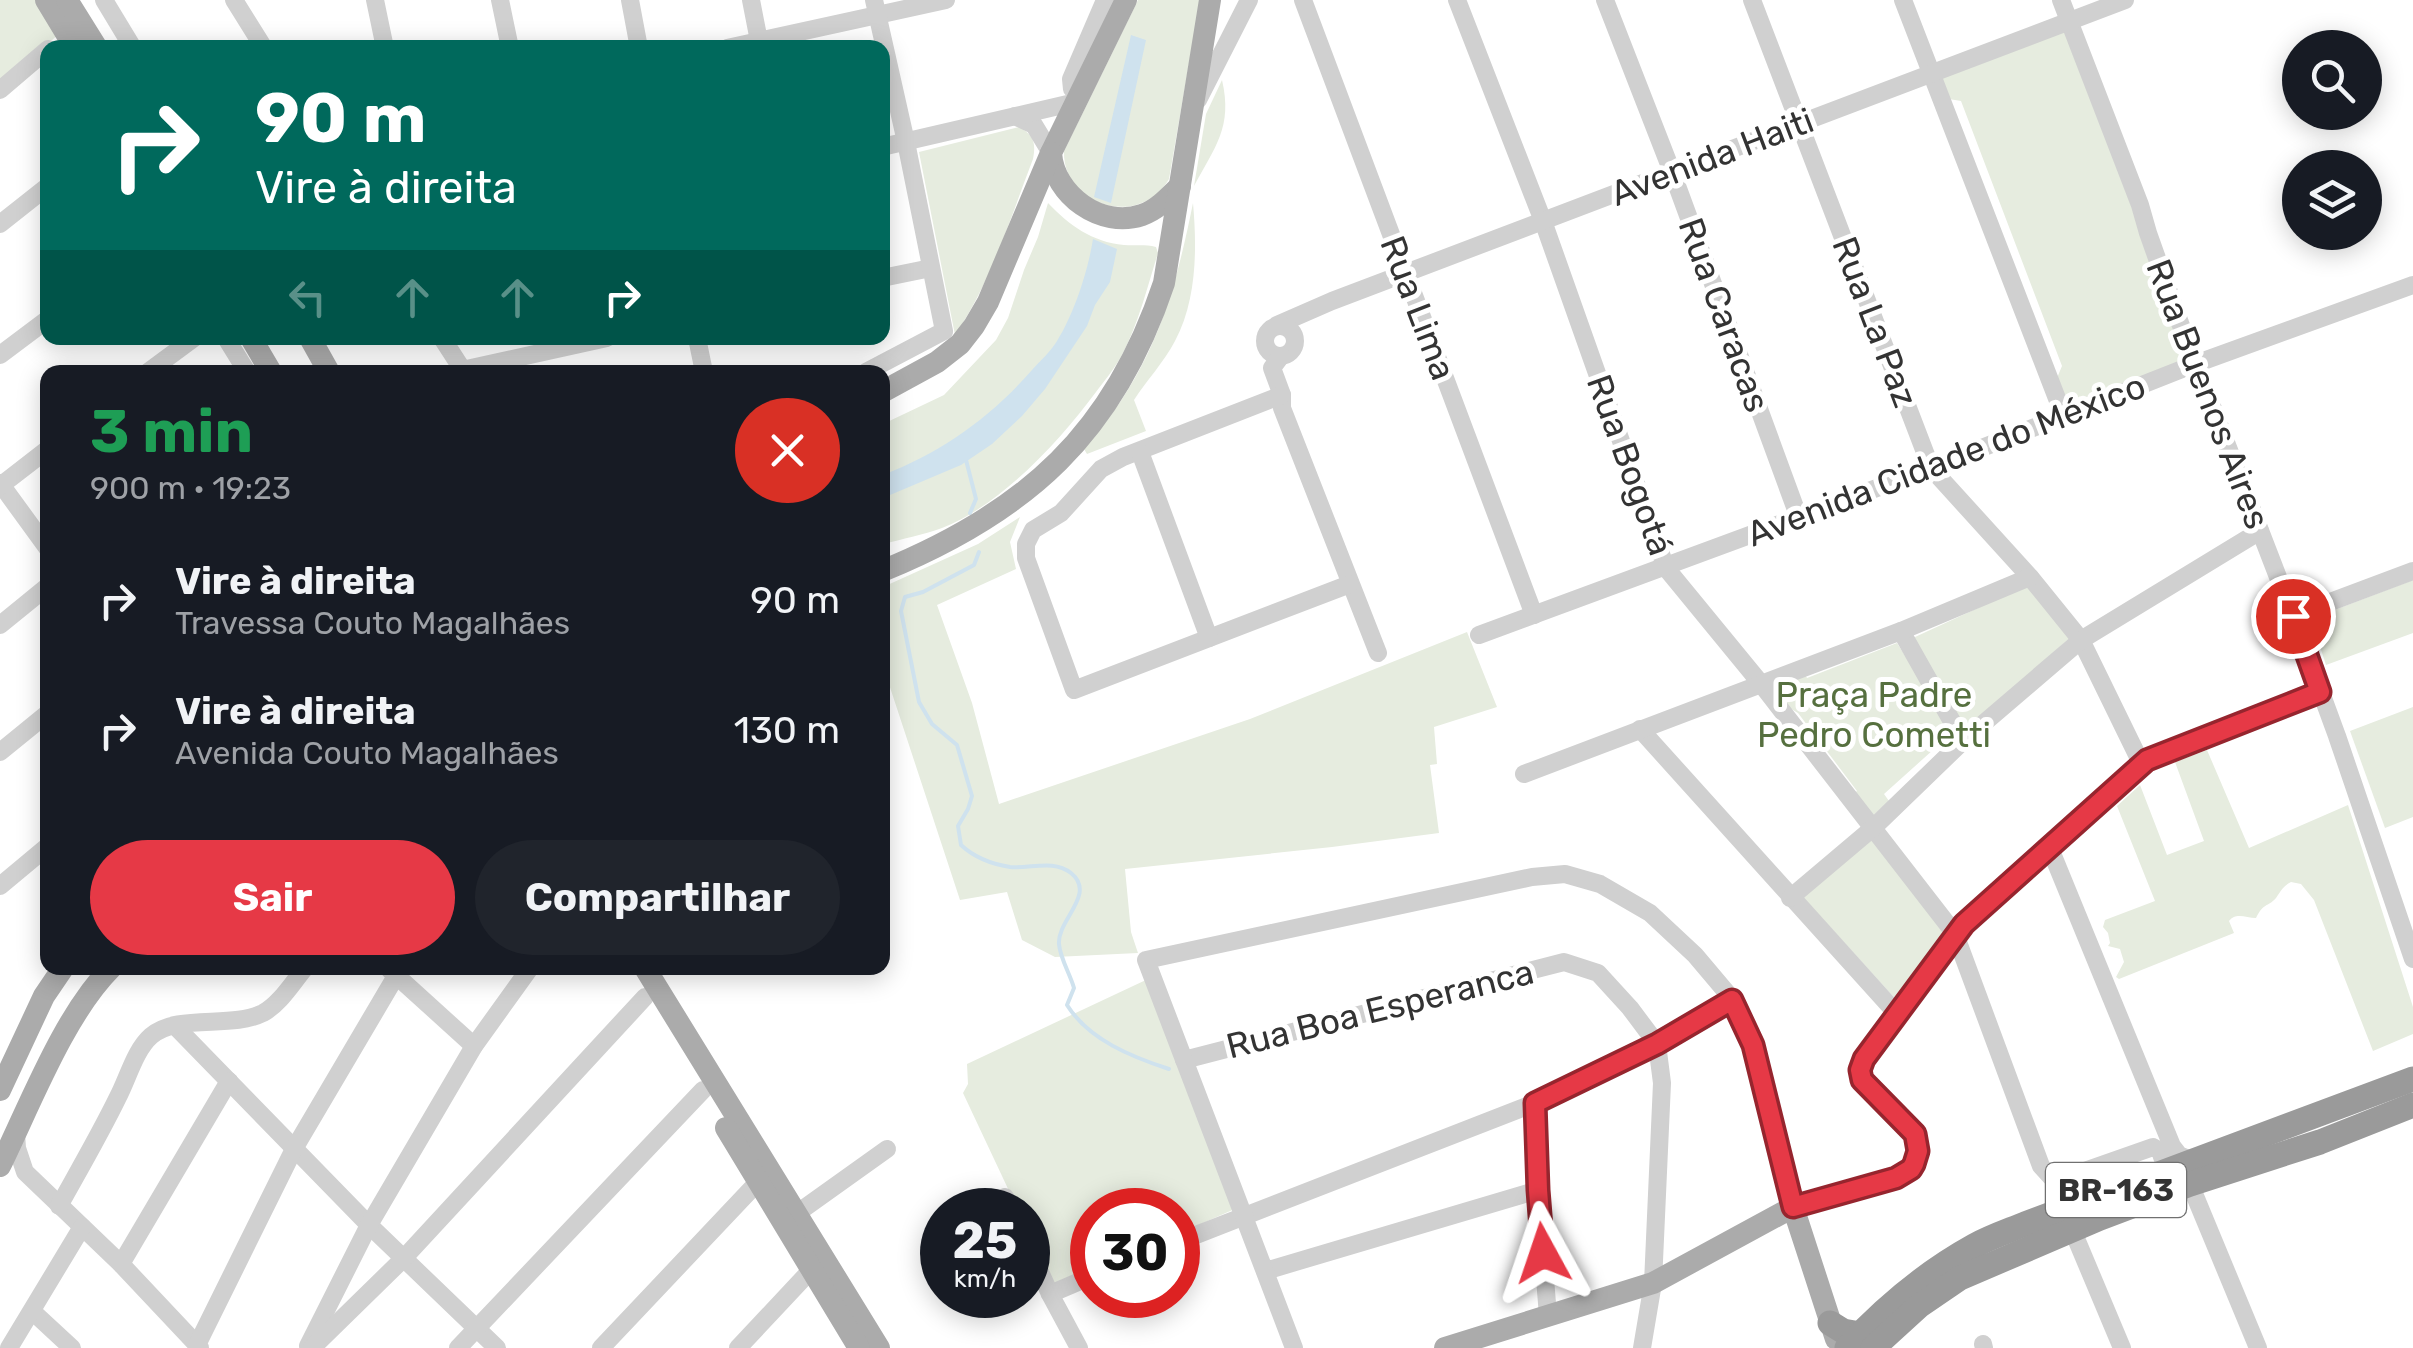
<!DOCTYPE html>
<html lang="pt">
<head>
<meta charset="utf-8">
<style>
	body { margin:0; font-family:Rubik,sans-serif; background:#20242c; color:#f1f3f6; height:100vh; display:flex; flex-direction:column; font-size:38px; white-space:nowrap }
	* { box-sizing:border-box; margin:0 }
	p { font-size:32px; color:#9ea1a6 }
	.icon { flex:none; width:55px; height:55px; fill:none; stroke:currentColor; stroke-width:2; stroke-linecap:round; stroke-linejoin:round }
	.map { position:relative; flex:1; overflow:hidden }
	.sheet { position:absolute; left:40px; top:365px; width:850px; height:610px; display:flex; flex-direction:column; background:#171b24; border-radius:20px; box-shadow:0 5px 25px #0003 }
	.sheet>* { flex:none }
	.hud { position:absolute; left:40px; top:40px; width:850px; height:305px; border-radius:20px; box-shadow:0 5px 25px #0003; background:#00695c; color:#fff; overflow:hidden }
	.buttons { position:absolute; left:2282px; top:30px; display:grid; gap:20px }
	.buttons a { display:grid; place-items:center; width:100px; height:100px; border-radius:50%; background:#171b24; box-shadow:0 5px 25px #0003; font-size:50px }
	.speed { position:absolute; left:920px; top:1188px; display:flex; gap:20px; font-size:50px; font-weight:700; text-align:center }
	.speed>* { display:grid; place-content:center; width:130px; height:130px; border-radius:50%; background:#171b24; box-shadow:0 5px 25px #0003; line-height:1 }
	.speed small { font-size:25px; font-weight:400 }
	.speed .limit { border:15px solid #d22; background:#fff; color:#111 }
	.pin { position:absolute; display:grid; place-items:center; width:85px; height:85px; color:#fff; margin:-42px; border:5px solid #fff; border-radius:50%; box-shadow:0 2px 10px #0007 }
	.me { position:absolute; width:110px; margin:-55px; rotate:355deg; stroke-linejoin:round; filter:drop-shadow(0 0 8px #0008) }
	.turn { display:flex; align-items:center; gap:35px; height:210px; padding:0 50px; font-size:45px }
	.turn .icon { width:130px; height:130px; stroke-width:2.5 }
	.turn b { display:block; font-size:70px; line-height:85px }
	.lanes { display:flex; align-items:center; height:95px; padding:0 50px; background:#0003; justify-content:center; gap:50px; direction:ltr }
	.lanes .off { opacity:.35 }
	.round { display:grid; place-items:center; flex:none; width:105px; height:105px; border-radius:52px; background:#20242c }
	.summary { display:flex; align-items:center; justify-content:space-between; height:170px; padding:0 50px }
	h1 { font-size:60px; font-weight:700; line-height:75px; color:#1e9e55 }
	.cta { display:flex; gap:20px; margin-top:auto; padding:20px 50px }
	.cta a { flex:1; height:115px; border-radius:60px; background:#e63946; color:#fff; font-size:40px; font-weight:700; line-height:115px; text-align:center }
	.cta a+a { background:#20242c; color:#f1f3f6 }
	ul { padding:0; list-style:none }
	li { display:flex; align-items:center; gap:30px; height:130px; padding:0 50px }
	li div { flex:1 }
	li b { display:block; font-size:38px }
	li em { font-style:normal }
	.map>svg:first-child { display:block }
	.green { fill:#e6ecdf }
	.water { fill:#cfe2ee }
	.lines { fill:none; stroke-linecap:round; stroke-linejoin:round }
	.stream { stroke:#cfe2ee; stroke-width:4 }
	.minor { stroke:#d0d0d0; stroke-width:18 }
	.major { stroke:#ababab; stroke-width:22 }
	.highway { stroke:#9a9a9a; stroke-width:25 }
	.route-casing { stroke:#96252e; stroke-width:25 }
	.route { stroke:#e63946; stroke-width:18 }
	.labels { text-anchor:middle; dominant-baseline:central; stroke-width:10; stroke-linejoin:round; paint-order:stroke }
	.shield { fill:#fff; stroke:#707070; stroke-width:2.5 }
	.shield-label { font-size:32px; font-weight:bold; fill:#333 }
	.street-label { font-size:35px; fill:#333; stroke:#fff }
	.park-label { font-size:35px; fill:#56703f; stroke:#fff }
</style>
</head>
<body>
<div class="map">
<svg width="2413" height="1348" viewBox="0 0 2413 1348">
	<rect width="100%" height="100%" fill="#fff"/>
	<!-- green -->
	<g class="green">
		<polygon points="0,0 38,0 59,34 0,85"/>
		<path d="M1138,0H1200L1169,179C1139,230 1062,205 1064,151Z"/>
		<polygon points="2063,28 2188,353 2188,358 2070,405 2067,403 2057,378 2062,366 1961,101 1949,99 1942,79 1944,75"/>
		<path d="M1222,80C1233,127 1215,147 1194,186L1206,114Z"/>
		<path d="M1019,127C1034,135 1036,143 1033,159C1010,219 991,282 955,335L919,152Z"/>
		<path d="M1048,203C1069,225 1092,242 1124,245C1135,246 1145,244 1156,247L1158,253C1147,288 1139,322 1122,355C1115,368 1105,380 1096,392C1059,442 1001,505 942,528C923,535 902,539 883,544V424L944,395L996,340L1008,318L1024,270L1038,237Z"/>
		<path d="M1193,203C1197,248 1197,300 1175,341C1164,362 1147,380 1134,400L1146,431L1087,454L1084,449C1152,371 1173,302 1193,203Z"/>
		<polygon points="1020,517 1010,542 1016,569 937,605 972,703 999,804 1250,719 1467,632 1497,707 1434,727 1437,764 1430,765 1439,833 1332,847 1125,869 1131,932 1138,953 1055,957 1022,940 1007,892 960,900 883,666 883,587 978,544"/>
		<polygon points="2413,580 2413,633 2326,665 2311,619"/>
		<polygon points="2030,584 2071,637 1965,731 1913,641 1915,637"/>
		<polygon points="1897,643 1953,732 1884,794 1889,801 1869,819 1851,796 1857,791 1798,713 1788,707 1771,685 1803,671 1807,678"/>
		<polygon points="2413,707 2413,817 2385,828 2350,731"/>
		<path d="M2207,750L2249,848L2348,805L2413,1007V1034L2373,1051L2314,900L2301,884L2291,882C2283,886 2281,891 2276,898C2267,908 2264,902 2256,918C2246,918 2236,912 2229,921L2234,933L2119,979L2116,977L2124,962L2120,949L2108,946L2110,943L2108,933L2103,927L2105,920L2155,901L2117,806L2140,785L2167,855L2204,841L2175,762Z"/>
		<polygon points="1869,835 1949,931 1901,1005 1800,894"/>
		<polygon points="1148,979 1237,1208 1178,1234 1178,1210 1092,1210 1092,1270 1053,1287 1028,1231 1028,1210 1018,1210 963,1093 968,1084 967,1064"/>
	</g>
	<!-- water -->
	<g class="water">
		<polygon points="1131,35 1146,40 1111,203 1094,197"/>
		<path d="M1093,239L1117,249L1110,282L1095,305L1087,326L1045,389L1022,416L992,444L961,465L883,498V475C942,452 990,418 1032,370C1040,361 1051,351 1057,341C1074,314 1088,271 1093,239Z"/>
	</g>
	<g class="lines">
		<!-- stream -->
		<g class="stream">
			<polyline points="966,460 976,499 970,513"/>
			<path d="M979,552L974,565L923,592L905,597L901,611L919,702L932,724L957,745L972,796L968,809L958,826L961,845C975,858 991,864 1010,867C1031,869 1053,859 1071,873C1097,894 1057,920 1059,944C1060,958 1070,974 1074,988L1067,1005C1089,1040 1132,1057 1169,1069"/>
		</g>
		<!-- minor -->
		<g class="minor">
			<polyline points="104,0 133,48"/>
			<polyline points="234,0 264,48"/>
			<polyline points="375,0 385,48"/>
			<polyline points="500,0 510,48"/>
			<polyline points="630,0 639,48"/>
			<polyline points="751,0 759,41"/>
			<polyline points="1303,0 1534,615"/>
			<polyline points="1457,0 1543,221 1666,568 1762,685 1955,934 2041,1166 2051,1177 2059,1180 2153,1147 2160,1151 2167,1171"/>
			<polyline points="1605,0 1672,172 1799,518"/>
			<polyline points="1752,0 1931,468 2030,577 2081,640 2142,765"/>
			<polyline points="1903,0 2063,414"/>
			<polyline points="2061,0 2140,205 2148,233 2180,323 2293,616 2337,736 2413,959"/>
			<polyline points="727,48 946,0"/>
			<polyline points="0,90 48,49"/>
			<polyline points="1079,95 1072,89 1071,79 1105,0"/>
			<polyline points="1198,100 1249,0"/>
			<polyline points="1015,116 1034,125 1051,153"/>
			<polyline points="882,147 1076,102"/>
			<polyline points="0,224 48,186"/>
			<polyline points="882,278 931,268"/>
			<polyline points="1277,325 1332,301 2125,0"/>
			<circle cx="1280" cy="341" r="15"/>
			<polyline points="226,338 247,372"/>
			<polyline points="442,338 464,372"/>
			<polyline points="697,338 704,372"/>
			<polyline points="0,355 48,319"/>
			<polyline points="1281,356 1272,368 1282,395 1282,408 1378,653"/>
			<polyline points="462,370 607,338"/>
			<polyline points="148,372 194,338"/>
			<polyline points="866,372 944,331 906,142 874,0"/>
			<polyline points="1282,395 1123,457 1101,469 1061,513 1033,530 1026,544 1026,558 1074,690 1350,584"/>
			<polyline points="1140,452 1209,638"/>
			<polyline points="0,483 48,549"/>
			<polyline points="0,486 48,449"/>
			<polyline points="2293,616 2413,571"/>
			<polyline points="0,625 48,586"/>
			<polyline points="1901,631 1963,741"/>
			<polyline points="1479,635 1931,468 2195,364 2413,285"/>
			<polyline points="1640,729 1897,1014"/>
			<polyline points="0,752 48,713"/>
			<polyline points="1524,774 1901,631 2030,577"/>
			<polyline points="2049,846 2172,1146 2179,1155 2194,1161"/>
			<polyline points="0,886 48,846"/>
			<polyline points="1790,898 1874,827 1963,741 2081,640 2260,531"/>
			<polyline points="389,969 474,1046"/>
			<polyline points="175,1026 369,1225 497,1348"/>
			<polyline points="1184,1060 1564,962 1598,973 1630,1008 1657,1044 1662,1083 1653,1283 1642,1348"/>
			<polyline points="1535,1103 1538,1190 1548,1316"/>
			<polyline points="16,1134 17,1148 25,1172 121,1264 200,1348"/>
			<polyline points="2190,1184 2258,1348"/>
			<polyline points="1005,1197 1012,1210"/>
			<path d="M59,1206C79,1170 100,1134 118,1097C128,1078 135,1050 151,1036C178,1013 231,1029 263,1013C280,1004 293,982 305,968"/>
			<polyline points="796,1214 887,1149"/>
			<polyline points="2072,1229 2122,1348"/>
			<polyline points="1178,1242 1535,1103 1657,1044 1733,1000"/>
			<polyline points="1028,1245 1050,1294 1079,1348"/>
			<polyline points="121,1264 229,1081"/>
			<polyline points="1265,1271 1538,1190"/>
			<polyline points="1050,1294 1092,1276"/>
			<polyline points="32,1311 72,1348"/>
			<polyline points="1983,1344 1984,1348"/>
			<polyline points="197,1345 294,1149 396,976"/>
			<polyline points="308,1346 369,1225 474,1046 530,968"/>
			<polyline points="9,1348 82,1227"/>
			<polyline points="312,1348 403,1259 645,997"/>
			<polyline points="458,1348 703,1090"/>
			<polyline points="601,1348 757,1183"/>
			<polyline points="738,1348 811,1270"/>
			<path d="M1294,1348L1146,960L1532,877L1565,874L1600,884L1650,913L1695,955L1733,1000L1753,1045L1793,1207L1896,1178C1952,1150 1887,1104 1862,1080L1860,1075L1861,1065L1964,924L2147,760L2320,692"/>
		</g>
		<!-- major -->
		<g class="major">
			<polyline points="46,0 75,48"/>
			<polyline points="67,0 97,48"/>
			<path d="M1126,0L1051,153C1054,195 1101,229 1142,215C1157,210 1169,197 1180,186"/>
			<polyline points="251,338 271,372"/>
			<polyline points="310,338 329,372"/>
			<polyline points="882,392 937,362 960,344 974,326 988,302 1051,153"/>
			<path d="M882,571C1027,512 1114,433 1164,283L1210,0"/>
			<polyline points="645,968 879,1348"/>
			<polyline points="0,1090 44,996 63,968"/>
			<polyline points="726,1128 859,1348"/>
			<path d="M0,1166C30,1105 64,1015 111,968"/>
			<polyline points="1445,1348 1653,1283 1793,1207 1836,1339"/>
		</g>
		<!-- highway -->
		<g class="highway">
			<polyline points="1830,1323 1843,1331 1860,1334"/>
			<path d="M1847,1348C1883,1309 1927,1272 1974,1246C1990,1237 2008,1231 2025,1224L2413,1079"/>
			<polyline points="1873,1348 1919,1306 1960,1278 2100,1218 2190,1184 2320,1142 2413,1105"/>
		</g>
	</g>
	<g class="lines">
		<!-- route casing -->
		<g class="route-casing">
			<polyline id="route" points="1543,1253 1538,1190 1535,1103 1657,1044 1732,1000 1753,1045 1793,1207 1896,1178 1911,1169 1914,1164 1918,1151 1915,1134 1862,1080 1860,1070 1864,1059 1964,924 2147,760 2320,692 2293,616"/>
		</g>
		<!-- route -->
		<use href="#route" class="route"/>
	</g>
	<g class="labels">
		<!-- shield labels -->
		<rect class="shield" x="2046" y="1163" width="140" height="54" rx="8"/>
		<g class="shield-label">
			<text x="2116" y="1190">BR-163</text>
		</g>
		<!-- street labels -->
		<g class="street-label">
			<text transform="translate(1712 157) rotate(-21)">Avenida Haiti</text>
			<text transform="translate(1418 308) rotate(69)">Rua Lima</text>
			<text transform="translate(1724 315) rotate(70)">Rua Caracas</text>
			<text transform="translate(1875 322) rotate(69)">Rua La Paz</text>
			<text transform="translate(2208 394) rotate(69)">Rua Buenos Aires</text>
			<text transform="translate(1946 460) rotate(-21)">Avenida Cidade do México</text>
			<text transform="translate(1630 465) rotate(70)">Rua Bogotá</text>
			<text transform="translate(1380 1009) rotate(-14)">Rua Boa Esperanca</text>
		</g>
		<!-- park labels -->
		<g class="park-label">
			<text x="1874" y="695">Praça Padre<tspan x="1874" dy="40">Pedro Cometti</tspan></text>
		</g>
	</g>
</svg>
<div class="buttons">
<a><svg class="icon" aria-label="search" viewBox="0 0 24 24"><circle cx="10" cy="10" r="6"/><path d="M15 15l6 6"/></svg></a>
<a><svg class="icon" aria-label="layers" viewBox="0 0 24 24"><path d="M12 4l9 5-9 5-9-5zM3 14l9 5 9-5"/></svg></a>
</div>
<div class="speed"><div>25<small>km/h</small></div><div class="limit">30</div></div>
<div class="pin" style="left:2293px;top:616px;background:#d93025"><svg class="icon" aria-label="arrive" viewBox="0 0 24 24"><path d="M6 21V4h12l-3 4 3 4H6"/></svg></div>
<svg class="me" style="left:1543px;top:1253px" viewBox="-20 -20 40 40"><path d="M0-17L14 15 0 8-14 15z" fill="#e63946" stroke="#fff" stroke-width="4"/></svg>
<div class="hud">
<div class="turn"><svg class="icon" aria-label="right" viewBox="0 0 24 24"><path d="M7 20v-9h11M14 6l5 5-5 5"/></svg><div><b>90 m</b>Vire à direita</div></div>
<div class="lanes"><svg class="icon off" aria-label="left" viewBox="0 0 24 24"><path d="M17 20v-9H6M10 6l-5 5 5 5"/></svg><svg class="icon off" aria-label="ahead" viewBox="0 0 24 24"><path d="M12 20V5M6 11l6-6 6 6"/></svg><svg class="icon off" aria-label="ahead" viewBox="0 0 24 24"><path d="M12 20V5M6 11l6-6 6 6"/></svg><svg class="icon" aria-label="right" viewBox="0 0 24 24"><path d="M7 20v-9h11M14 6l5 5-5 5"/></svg></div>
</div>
<section class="sheet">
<div class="summary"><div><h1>3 min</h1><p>900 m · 19:23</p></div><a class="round" style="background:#d93025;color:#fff"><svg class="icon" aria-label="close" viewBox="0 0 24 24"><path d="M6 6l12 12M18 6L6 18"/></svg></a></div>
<ul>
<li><svg class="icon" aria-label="right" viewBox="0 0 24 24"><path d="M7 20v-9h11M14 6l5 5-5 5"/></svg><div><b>Vire à direita</b><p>Travessa Couto Magalhães</p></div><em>90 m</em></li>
<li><svg class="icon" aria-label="right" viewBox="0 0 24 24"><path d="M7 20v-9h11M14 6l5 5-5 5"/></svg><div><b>Vire à direita</b><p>Avenida Couto Magalhães</p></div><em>130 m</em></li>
</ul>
<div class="cta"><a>Sair</a><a>Compartilhar</a></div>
</section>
</div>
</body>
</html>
